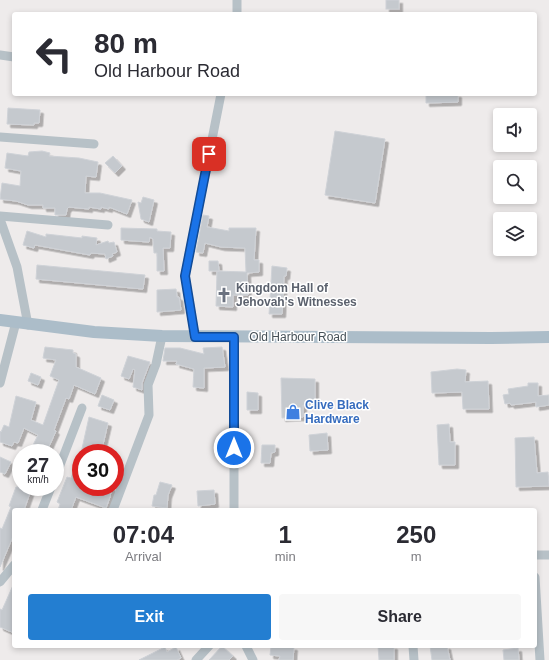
<!DOCTYPE html>
<html lang="en">
<head>
<meta charset="utf-8">
<style>
	body { margin:0; font-family:Arial,sans-serif; background:#f7f7f7; color:#2b2b33; height:100vh; display:flex; flex-direction:column; font-size:15px; white-space:nowrap }
	* { box-sizing:border-box; margin:0 }
	p { font-size:13px; color:#7c7c81 }
	.icon { flex:none; width:22px; height:22px; fill:none; stroke:currentColor; stroke-width:2; stroke-linecap:round; stroke-linejoin:round }
	.map { position:relative; flex:1; overflow:hidden }
	.sheet { position:absolute; left:12px; top:508px; width:525px; height:140px; display:flex; flex-direction:column; background:#fff; border-radius:4px; box-shadow:0 2px 6px #0003 }
	.sheet>* { flex:none }
	.hud { position:absolute; left:12px; top:12px; width:525px; height:84px; border-radius:4px; box-shadow:0 2px 6px #0003; background:#fff; color:#2b2b33; overflow:hidden }
	.buttons { position:absolute; left:493px; top:108px; display:grid; gap:8px }
	.buttons a { display:grid; place-items:center; width:44px; height:44px; border-radius:4px; background:#fff; box-shadow:0 2px 6px #0003; font-size:20px }
	.speed { position:absolute; left:12px; top:444px; display:flex; gap:8px; font-size:20px; font-weight:700; text-align:center }
	.speed>* { display:grid; place-content:center; width:52px; height:52px; border-radius:50%; background:#fff; box-shadow:0 2px 6px #0003; line-height:1 }
	.speed small { font-size:10px; font-weight:400 }
	.speed .limit { border:6px solid #d22; background:#fff; color:#111 }
	.pin { position:absolute; display:grid; place-items:center; width:34px; height:34px; color:#fff; margin:-17px; border-radius:8px; box-shadow:0 2px 6px #0006 }
	.me { position:absolute; width:44px; margin:-22px; rotate:0deg; stroke-linejoin:round; filter:drop-shadow(0 0 3px #0008) }
	.turn { display:flex; align-items:center; gap:14px; height:84px; padding:0 16px; font-size:18px }
	.turn .icon { width:52px; height:52px; stroke-width:2.5 }
	.turn b { display:block; font-size:28px; line-height:34px }
	.eta { display:flex; justify-content:space-evenly; align-items:center; height:68px; text-align:center }
	.eta b { font-size:24px; font-weight:700; line-height:28px }
	.button { display:flex; gap:8px; margin-top:auto; padding:8px 16px }
	.button a { flex:1; height:46px; border-radius:4px; background:#237ed1; color:#fff; font-size:16px; font-weight:700; line-height:46px; text-align:center }
	.button a+a { background:#f7f7f7; color:#2b2b33 }
	.map>svg:first-child { display:block }
	.building { fill:#c5c9ce; stroke:#cfd2d7; filter:url(#shadow) }
	.lines { fill:none; stroke-linecap:round; stroke-linejoin:round }
	.minor { stroke:#b7c1c7; stroke-width:9 }
	.major { stroke:#acbdc9; stroke-width:12 }
	.route-casing { stroke:#114b97; stroke-width:10 }
	.route { stroke:#1a73e8; stroke-width:7 }
	.labels { text-anchor:middle; dominant-baseline:central; stroke-width:3; stroke-linejoin:round; paint-order:stroke }
	.worship-label { font-size:12px; font-weight:bold; fill:#5b616d; stroke:#fff; text-anchor:start }
	.street-label { font-size:12px; fill:#455057; stroke:#fff }
	.shop-label { font-size:12px; font-weight:bold; fill:#366cbe; stroke:#fff; text-anchor:start }
</style>
</head>
<body>
<div class="map">
<svg width="549" height="660" viewBox="0 0 549 660">
	<defs>
		<filter id="shadow"><feDropShadow dx="3.5" dy="3.5" stdDeviation="0" flood-color="#0004"/></filter>
	</defs>
	<rect width="100%" height="100%" fill="#eeebeb"/>
	<!-- building -->
	<g class="building">
		<rect x="386" y="0" width="13" height="9"/>
		<polygon points="426,94 458,94 458,102 426,103"/>
		<polygon points="8,108 40,110 39,123 34,123 34,125 7,124"/>
		<polygon points="335,131 385,139 375,203 325,195"/>
		<polygon points="42,151 50,153 49,156 79,158 98,162 96,177 86,176 85,193 100,193 132,200 127,214 109,207 109,209 101,207 101,209 89,207 89,209 69,207 67,209 66,215 55,215 55,208 43,208 43,205 28,205 16,201 0,199 2,183 20,186 21,171 5,168 7,153 28,156 29,152"/>
		<polygon points="113,156 122,166 115,173 105,163"/>
		<polygon points="143,197 154,200 149,222 141,219 138,202 141,203"/>
		<polygon points="203,215 209,216 207,227 229,231 229,228 256,228 254,260 259,260 259,272 247,273 248,295 233,295 233,307 216,306 217,271 246,272 245,248 221,247 205,243 203,253 196,252"/>
		<polygon points="121,228 157,229 157,231 171,232 170,248 163,248 164,271 157,271 157,253 154,253 153,239 150,237 149,242 121,240"/>
		<polygon points="27,231 46,237 46,234 82,238 82,236 97,238 96,245 108,241 109,243 114,242 117,252 112,254 113,256 106,259 105,254 91,253 90,255 35,245 34,248 23,245"/>
		<polygon points="209,261 218,261 219,271 209,271"/>
		<polygon points="37,265 145,275 143,289 36,279"/>
		<polygon points="272,266 287,268 286,276 284,276 282,314 269,314"/>
		<polygon points="176,289 177,297 179,297 181,310 157,312 157,290"/>
		<polygon points="45,347 73,350 73,353 76,354 76,367 101,378 95,394 74,385 69,399 66,398 54,430 56,431 46,453 29,453 38,435 24,428 18,443 14,442 12,446 0,442 0,431 1,432 4,425 9,427 16,396 36,402 31,420 43,425 59,380 50,376 56,360 43,358"/>
		<polygon points="222,347 225,367 204,368 204,388 193,387 194,369 176,364 177,361 163,361 165,348 180,348 204,354 203,348"/>
		<polygon points="128,356 150,362 142,383 142,390 133,387 135,370 133,369 129,379 121,376"/>
		<polygon points="457,369 466,370 465,382 488,381 489,409 463,409 462,392 432,393 431,372"/>
		<polygon points="31,373 41,377 38,385 28,381"/>
		<polygon points="281,378 315,379 315,406 303,405 303,417 282,418"/>
		<polygon points="528,383 538,383 538,396 549,395 549,405 536,407 536,402 511,405 510,403 505,404 503,395 509,394 508,389 528,386"/>
		<polygon points="247,392 258,393 258,410 247,410"/>
		<polygon points="102,395 114,400 110,410 98,406"/>
		<polygon points="89,417 108,423 101,453 81,453 81,487 92,491 93,487 112,487 110,497 106,508 76,497 71,510 58,510 60,504 57,502 67,477 71,478 81,453"/>
		<polygon points="449,424 450,442 455,442 455,465 439,465 437,425"/>
		<polygon points="327,433 328,450 310,451 309,435"/>
		<polygon points="534,437 537,473 548,472 549,486 516,487 515,438"/>
		<polygon points="262,445 275,445 275,452 271,453 270,463 261,463"/>
		<polygon points="0,457 11,462 5,474 0,472"/>
		<polygon points="160,482 172,485 168,495 167,508 152,506 154,495 156,495"/>
		<polygon points="16,487 32,487 24,510 14,510 14,534 0,567 0,528 2,529 11,507 9,506"/>
		<polygon points="214,490 215,504 198,506 197,491"/>
		<polygon points="14,583 14,633 0,627 0,609 2,610"/>
		<polygon points="222,646 233,656 229,660 209,660"/>
		<polygon points="271,646 294,647 293,660 279,660 280,656 270,655"/>
		<polygon points="378,646 394,646 394,660 379,660"/>
		<polygon points="430,646 447,646 450,660 432,660"/>
		<polygon points="165,647 167,652 176,647 181,658 177,660 139,660"/>
		<polygon points="518,648 519,660 504,660 503,650"/>
	</g>
	<g class="lines">
		<!-- minor -->
		<g class="minor">
			<polyline points="237,14 237,0"/>
			<polyline points="0,55 14,57"/>
			<polyline points="0,137 94,144"/>
			<polyline points="0,216 108,225"/>
			<polyline points="0,219 17,267 28,325"/>
			<polyline points="195,337 185,276 221,94"/>
			<polyline points="0,383 16,322"/>
			<polyline points="55,478 82,408"/>
			<polyline points="42,510 51,487"/>
			<polyline points="113,510 149,415 148,385 156,364 162,336"/>
			<polyline points="234,510 234,337"/>
			<polyline points="535,555 549,555"/>
			<polyline points="535,577 540,660"/>
			<polyline points="0,582 14,565"/>
			<polyline points="246,646 253,660"/>
			<polyline points="413,646 414,660"/>
			<polyline points="196,660 209,646"/>
		</g>
		<!-- major -->
		<polyline class="major" points="0,320 94,332 162,336 491,338 549,337"/>
	</g>
	<g class="lines">
		<!-- route casing -->
		<g class="route-casing">
			<polyline id="route" points="209,154 185,276 195,337 234,337 234,448"/>
		</g>
		<!-- route -->
		<use href="#route" class="route"/>
	</g>
	<!-- icons -->
	<defs>
		<g id="church-bare" transform="scale(1.2)"><path d="M-1.2-6h2.4v3.5h3.3v2.4h-3.3V6h-2.4V-.1h-3.3v-2.4h3.3Z" fill="#6b7280" stroke="#fff" stroke-width="2.5" paint-order="stroke"/></g>
		<g id="shop-bare" transform="scale(1.2)"><path d="M-5-2.5h2.3a2.7 3.5 0 0 1 5.4 0H5L5.5 6h-11ZM-1.5-2.5h3a1.5 2.3 0 0 0-3 0Z" fill="#3f7fe0" stroke="#fff" stroke-width="2.5" paint-order="stroke"/></g>
	</defs>
	<g fill-rule="evenodd">
		<use href="#church-bare" x="224" y="295"/>
		<use href="#shop-bare" x="293" y="412"/>
	</g>
	<g class="labels">
		<!-- worship labels -->
		<g class="worship-label">
			<text x="236" y="288">Kingdom Hall of<tspan x="236" dy="14">Jehovah's Witnesses</tspan></text>
		</g>
		<!-- street labels -->
		<g class="street-label">
			<text x="298" y="337">Old Harbour Road</text>
		</g>
		<!-- shop labels -->
		<g class="shop-label">
			<text x="305" y="405">Clive Black<tspan x="305" dy="14">Hardware</tspan></text>
		</g>
	</g>
</svg>
<div class="buttons">
<a><svg class="icon" aria-label="sound" viewBox="0 0 24 24"><path d="M4 9h4l5-4v14l-5-4H4zM17 9q2 3 0 6"/></svg></a>
<a><svg class="icon" aria-label="search" viewBox="0 0 24 24"><circle cx="10" cy="10" r="6"/><path d="M15 15l6 6"/></svg></a>
<a><svg class="icon" aria-label="layers" viewBox="0 0 24 24"><path d="M12 4l9 5-9 5-9-5zM3 14l9 5 9-5"/></svg></a>
</div>
<div class="speed"><div>27<small>km/h</small></div><div class="limit">30</div></div>
<div class="pin" style="left:209px;top:154px;background:#d93025"><svg class="icon" aria-label="arrive" viewBox="0 0 24 24"><path d="M6 21V4h12l-3 4 3 4H6"/></svg></div>
<svg class="me" style="left:234px;top:448px" viewBox="-20 -20 40 40"><circle r="17" fill="#1a73e8" stroke="#fff" stroke-width="3"/><path d="M0-11L8 9 0 5-8 9z" fill="#fff"/></svg>
<div class="hud">
<div class="turn"><svg class="icon" aria-label="left" viewBox="0 0 24 24"><path d="M17 20v-9H6M10 6l-5 5 5 5"/></svg><div><b>80 m</b>Old Harbour Road</div></div>
</div>
<section class="sheet">
<div class="eta">
<div><b>07:04</b><p>Arrival</p></div>
<div><b>1</b><p>min</p></div>
<div><b>250</b><p>m</p></div>
</div>
<div class="button"><a>Exit</a><a>Share</a></div>
</section>
</div>
</body>
</html>
